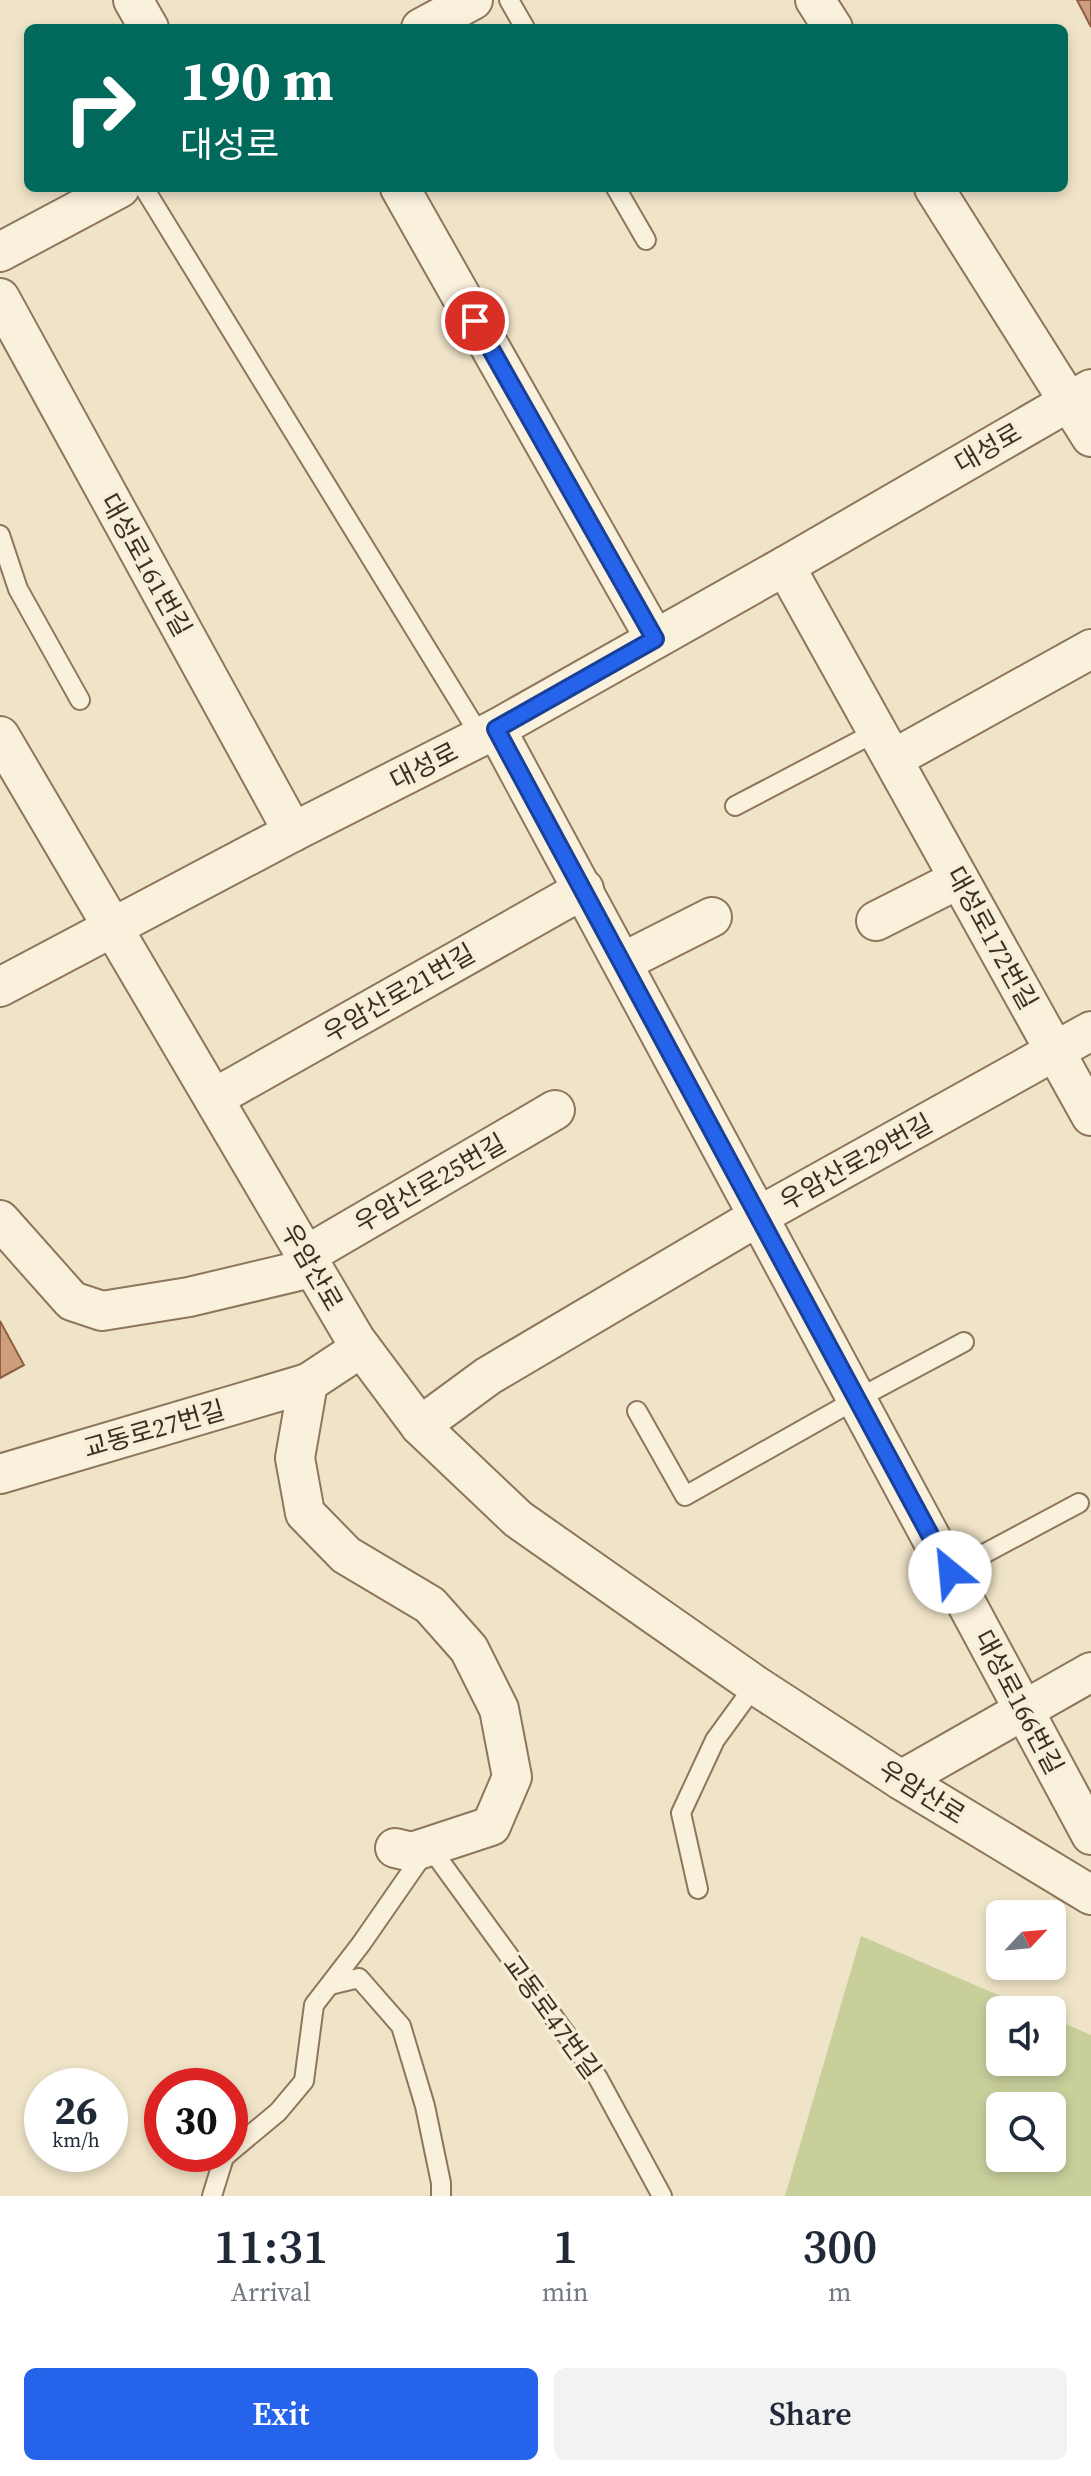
<!DOCTYPE html>
<html lang="en">
<head>
<meta charset="utf-8">
<style>
	body { margin:0; font-family:"Source Serif 4","Noto Sans KR",serif; background:#f2f2f3; color:#1f2937; height:100vh; display:flex; flex-direction:column; font-size:30px; white-space:nowrap }
	* { box-sizing:border-box; margin:0 }
	p { font-size:26px; color:#747a83 }
	.icon { flex:none; width:44px; height:44px; fill:none; stroke:currentColor; stroke-width:2; stroke-linecap:round; stroke-linejoin:round }
	.map { position:relative; height:2196px; overflow:hidden }
	.details { display:flex; flex-direction:column; background:#fff; flex:1 }
	.details>* { flex:none }
	.hud { position:absolute; left:24px; top:24px; width:1044px; height:168px; border-radius:12px; box-shadow:0 4px 12px #0003; background:#00695c; color:#fff; overflow:hidden }
	.needle { width:52px; rotate:64deg }
	.fabs { position:absolute; left:986px; top:1900px; display:grid; gap:16px }
	.fabs a { display:grid; place-items:center; width:80px; height:80px; border-radius:12px; background:#fff; box-shadow:0 4px 12px #0003; font-size:40px }
	.speed { position:absolute; left:24px; top:2068px; display:flex; gap:16px; font-size:40px; font-weight:700; text-align:center }
	.speed>* { display:grid; place-content:center; width:104px; height:104px; border-radius:50%; background:#fff; box-shadow:0 4px 12px #0003; line-height:1 }
	.speed small { font-size:20px; font-weight:400 }
	.speed .limit { border:12px solid #d22; background:#fff; color:#111 }
	.pin { position:absolute; display:grid; place-items:center; width:68px; height:68px; color:#fff; margin:-34px; border:4px solid #fff; border-radius:50%; box-shadow:0 2px 8px #0007 }
	.me { position:absolute; width:88px; margin:-44px; rotate:332deg; stroke-linejoin:round; filter:drop-shadow(0 0 6px #0008) }
	.turn { display:flex; align-items:center; gap:28px; height:168px; padding:0 24px; font-size:36px }
	.turn .icon { width:104px; height:104px; stroke-width:2.5 }
	.turn b { display:block; font-size:56px; line-height:68px }
	.eta { display:flex; justify-content:space-evenly; align-items:center; height:136px; text-align:center }
	.eta b { font-size:48px; font-weight:600; line-height:56px }
	.action { display:flex; gap:16px; margin-top:auto; padding:16px 24px }
	.action a { flex:1; height:92px; border-radius:12px; background:#2563eb; color:#fff; font-size:32px; font-weight:600; line-height:92px; text-align:center }
	.action a+a { background:#f2f2f3; color:#1f2937 }
	.map>svg:first-child { display:block }
	.green { fill:#c9cf9b; fill-rule:evenodd }
	.building { fill:#cf9f7d; stroke:#8d5f41; stroke-width:2 }
	.lines { fill:none; stroke-linecap:round; stroke-linejoin:round }
	.lane-casing { stroke:#8d765c; stroke-width:22 }
	.street-casing { stroke:#8d765c; stroke-width:42 }
	.lane { stroke:#faf1dc; stroke-width:18 }
	.street { stroke:#faf1dc; stroke-width:38 }
	.route-casing { stroke:#184099; stroke-width:20 }
	.route { stroke:#2563eb; stroke-width:14 }
	.labels { text-anchor:middle; dominant-baseline:central; stroke-width:7; stroke-linejoin:round; paint-order:stroke }
	.street-label { font-size:26px; fill:#3d2e20; stroke:#f7eed8 }
</style>
</head>
<body>
<div class="map">
<svg width="1091" height="2196" viewBox="0 0 1091 2196">
	<rect width="100%" height="100%" fill="#f0e4c8"/>
	<!-- green -->
	<path class="green" d="M861,1936L1033,2010H1000V2062H1052V2018L1091,2035V2196H785ZM1000,2106H1052V2158H1000Z"/>
	<!-- building -->
	<g class="building">
		<polygon points="1077,0 1091,0 1091,27"/>
		<polygon points="0,1321 24,1365 0,1378"/>
	</g>
	<g class="lines">
		<!-- lane casing -->
		<g class="lane-casing">
			<g id="lane">
				<polyline points="509,0 525,28"/>
				<polyline points="144,188 481,737"/>
				<polyline points="616,188 646,240"/>
				<polyline points="0,535 18,589 80,700"/>
				<polyline points="735,806 878,731"/>
				<polyline points="637,1411 685,1496 857,1399 964,1342"/>
				<polyline points="950,1572 1079,1503"/>
				<polyline points="698,1889 681,1813 715,1740 755,1685"/>
				<polyline points="330,1985 359,1978 401,2026 425,2106 441,2183 441,2196"/>
				<polyline points="230,2152 278,2112 304,2081 314,2005 361,1944 429,1846 598,2078 662,2196"/>
				<polyline points="212,2196 224,2157 228,2154"/>
			</g>
		</g>
		<!-- street casing -->
		<g class="street-casing">
			<g id="street">
				<polyline points="133,0 149,28"/>
				<polyline points="815,0 833,28"/>
				<polyline points="421,28 473,0"/>
				<polyline points="400,188 655,639"/>
				<polyline points="934,188 1091,437"/>
				<polyline points="0,252 120,188"/>
				<polyline points="0,298 293,832"/>
				<polyline points="785,566 1091,1116"/>
				<polyline points="496,729 1091,1835"/>
				<polyline points="0,736 355,1339 420,1426 518,1519 755,1685 901,1780 1091,1895"/>
				<polyline points="893,759 1091,649"/>
				<polyline points="876,921 959,879"/>
				<polyline points="623,962 712,917"/>
				<polyline points="0,987 293,832 496,729 785,566 1091,389"/>
				<polyline points="214,1098 584,889"/>
				<polyline points="0,1220 72,1301 102,1311 189,1297 311,1268"/>
				<polyline points="305,1256 555,1110"/>
				<polyline points="361,1348 308,1383 295,1458 305,1513 346,1555 430,1605 469,1649 499,1709 512,1777 491,1826 412,1852 395,1848"/>
				<polyline points="420,1426 488,1376 759,1216 1091,1031"/>
				<polyline points="0,1474 308,1383"/>
				<polyline points="901,1780 1091,1672"/>
			</g>
		</g>
		<!-- lane -->
		<use href="#lane" class="lane"/>
		<!-- street -->
		<use href="#street" class="street"/>
	</g>
	<g class="lines">
		<!-- route casing -->
		<g class="route-casing">
			<polyline id="route" points="475,321 655,639 496,729 950,1572"/>
		</g>
		<!-- route -->
		<use href="#route" class="route"/>
	</g>
	<g class="labels">
		<!-- street labels -->
		<g class="street-label">
			<text transform="translate(988 448) rotate(-30)">대성로</text>
			<text transform="translate(146 565) rotate(61)">대성로161번길</text>
			<text transform="translate(424 766) rotate(-27)">대성로</text>
			<text transform="translate(992 938) rotate(61)">대성로172번길</text>
			<text transform="translate(399 993) rotate(-30)">우암산로21번길</text>
			<text transform="translate(856 1162) rotate(-29)">우암산로29번길</text>
			<text transform="translate(430 1183) rotate(-30)">우암산로25번길</text>
			<text transform="translate(312 1267) rotate(60)">우암산로</text>
			<text transform="translate(154 1429) rotate(-16)">교동로27번길</text>
			<text transform="translate(1019 1702) rotate(62)">대성로166번길</text>
			<text transform="translate(922 1792) rotate(32)">우암산로</text>
			<text transform="translate(552 2017) rotate(54)">교동로47번길</text>
		</g>
	</g>
</svg>
<div class="fabs">
<a><svg class="needle" viewBox="-14 -14 28 28"><path d="M0-13l5 13h-10z" fill="#e53935"/><path d="M0 13l5-13h-10z" fill="#747a83"/></svg></a>
<a><svg class="icon" aria-label="sound" viewBox="0 0 24 24"><path d="M4 9h4l5-4v14l-5-4H4zM17 9q2 3 0 6"/></svg></a>
<a><svg class="icon" aria-label="search" viewBox="0 0 24 24"><circle cx="10" cy="10" r="6"/><path d="M15 15l6 6"/></svg></a>
</div>
<div class="speed"><div>26<small>km/h</small></div><div class="limit">30</div></div>
<div class="pin" style="left:475px;top:321px;background:#d93025"><svg class="icon" aria-label="arrive" viewBox="0 0 24 24"><path d="M6 21V4h12l-3 4 3 4H6"/></svg></div>
<svg class="me" style="left:950px;top:1572px" viewBox="-20 -20 40 40"><circle r="19" fill="#fff"/><path d="M0-13L10 11 0 6-10 11z" fill="#2563eb"/></svg>
<div class="hud">
<div class="turn"><svg class="icon" aria-label="right" viewBox="0 0 24 24"><path d="M7 20v-9h11M14 6l5 5-5 5"/></svg><div><b>190 m</b>대성로</div></div>
</div>
</div>
<section class="details">
<div class="eta">
<div><b>11:31</b><p>Arrival</p></div>
<div><b>1</b><p>min</p></div>
<div><b>300</b><p>m</p></div>
</div>
<div class="action"><a>Exit</a><a>Share</a></div>
</section>
</body>
</html>
